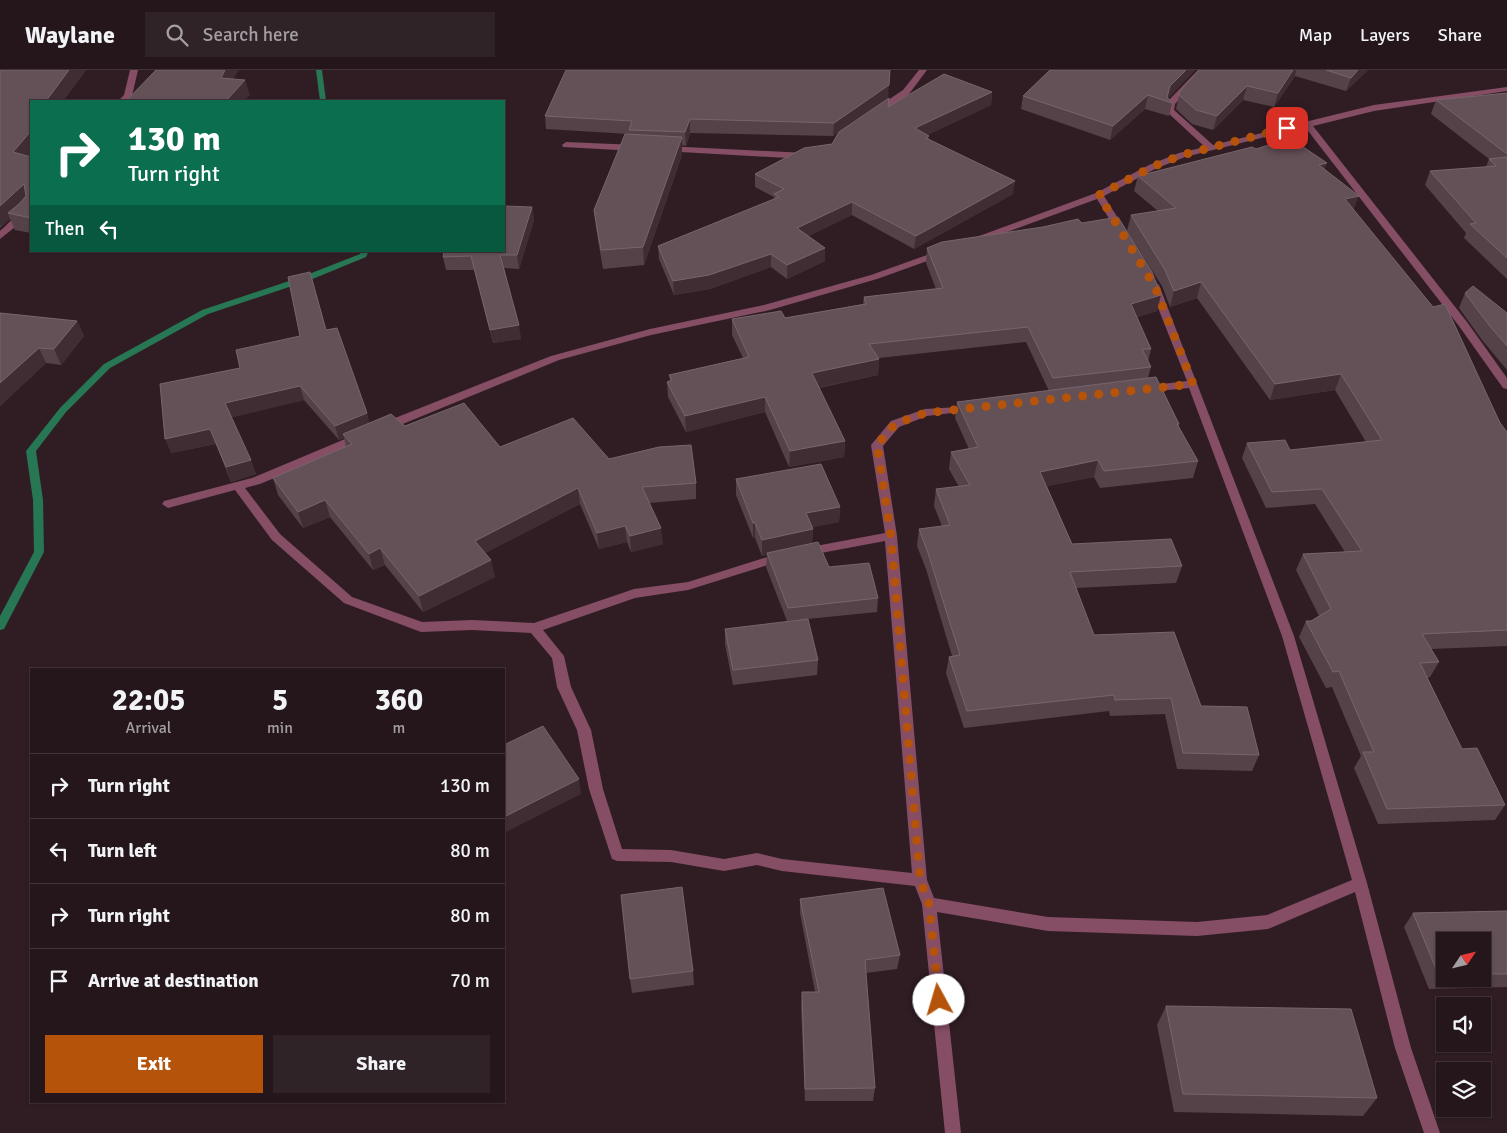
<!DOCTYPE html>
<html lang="en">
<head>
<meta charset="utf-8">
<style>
	body { margin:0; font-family:Signika,sans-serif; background:#302328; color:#f1f3f6; height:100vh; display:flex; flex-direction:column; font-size:19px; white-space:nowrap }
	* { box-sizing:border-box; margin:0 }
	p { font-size:16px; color:#a39fa3 }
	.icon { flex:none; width:28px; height:28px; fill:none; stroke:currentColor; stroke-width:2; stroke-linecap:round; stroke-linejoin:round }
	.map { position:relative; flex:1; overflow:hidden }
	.sheet { position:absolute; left:30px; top:598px; width:475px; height:435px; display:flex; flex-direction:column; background:#24161b; border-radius:0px; box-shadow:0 1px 4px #0004,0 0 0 1px #41353a }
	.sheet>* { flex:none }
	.guide { position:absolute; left:30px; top:30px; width:475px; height:152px; border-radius:0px; box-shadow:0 1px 4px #0004,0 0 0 1px #41353a; background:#0b6e4f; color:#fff; overflow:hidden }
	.needle { width:32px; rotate:55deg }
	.tools { position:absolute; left:1436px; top:862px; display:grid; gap:10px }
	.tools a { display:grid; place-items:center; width:55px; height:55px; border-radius:0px; background:#24161b; box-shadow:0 1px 4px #0004,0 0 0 1px #41353a; font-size:25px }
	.pin { position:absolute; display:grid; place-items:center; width:42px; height:42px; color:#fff; margin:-21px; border-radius:10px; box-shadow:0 2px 8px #0006 }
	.me { position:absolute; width:55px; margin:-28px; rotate:354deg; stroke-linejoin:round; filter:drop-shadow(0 0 4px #0008) }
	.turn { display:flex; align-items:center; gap:18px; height:105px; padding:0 15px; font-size:22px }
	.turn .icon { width:65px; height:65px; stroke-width:2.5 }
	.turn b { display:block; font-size:35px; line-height:42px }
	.then { display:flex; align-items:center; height:48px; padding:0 15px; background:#0003; gap:10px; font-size:19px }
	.eta { display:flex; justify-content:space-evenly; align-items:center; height:85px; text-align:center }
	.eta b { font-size:30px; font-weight:800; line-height:35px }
	.primary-button { display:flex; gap:10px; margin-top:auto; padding:10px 15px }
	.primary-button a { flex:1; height:58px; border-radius:0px; background:#b45309; color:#fff; font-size:20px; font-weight:800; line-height:58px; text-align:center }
	.primary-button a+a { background:#302328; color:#f1f3f6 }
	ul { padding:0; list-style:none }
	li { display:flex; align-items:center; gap:15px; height:65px; padding:0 15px; border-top:1px solid #41353a }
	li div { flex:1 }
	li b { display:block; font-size:19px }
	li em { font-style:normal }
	header { display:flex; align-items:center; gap:30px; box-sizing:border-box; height:70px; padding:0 25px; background:#24161b; border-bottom:1px solid #41353a }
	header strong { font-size:24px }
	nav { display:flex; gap:28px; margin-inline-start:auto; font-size:18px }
	.search { width:350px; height:45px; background:#302328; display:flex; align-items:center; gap:12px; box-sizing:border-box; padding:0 18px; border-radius:0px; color:#a39fa3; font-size:19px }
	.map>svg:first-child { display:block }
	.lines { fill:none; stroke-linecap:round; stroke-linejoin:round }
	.stream { fill:#277654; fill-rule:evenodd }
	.minor { fill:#854e64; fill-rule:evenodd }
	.wall { fill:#554249; fill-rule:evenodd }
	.shaded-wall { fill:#402d34 }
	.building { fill:#645158; stroke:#77656c }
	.route { stroke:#b45309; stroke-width:9; stroke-dasharray:0 16.2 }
</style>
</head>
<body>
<header>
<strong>Waylane</strong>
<div class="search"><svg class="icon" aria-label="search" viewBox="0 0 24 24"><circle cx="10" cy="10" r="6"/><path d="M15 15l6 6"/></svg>Search here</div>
<nav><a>Map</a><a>Layers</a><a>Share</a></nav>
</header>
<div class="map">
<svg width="1507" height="1063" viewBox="0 0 1507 1063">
	<rect width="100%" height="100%" fill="#301d24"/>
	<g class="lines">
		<!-- stream -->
		<g class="stream">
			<polygon points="316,0 322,0 326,31 320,31"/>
			<polygon points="361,181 369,181 366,187 310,210 208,244 110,298 66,342 36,381 43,430 44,482 4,559 0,560 0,546 34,482 33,430 26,381 60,338 104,294 202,240 304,206 360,184"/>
		</g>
		<!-- minor -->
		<g class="minor">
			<polygon points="130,0 138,0 132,26 127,31 118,31 124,25"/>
			<polygon points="919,0 927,0 909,24 878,45 872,45 872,41 903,20"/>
			<polygon points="1198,0 1206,0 1175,34 1174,40 1213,75 1302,53 1306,50 1309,51 1374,35 1507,17 1507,21 1374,41 1313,56 1467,252 1507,308 1507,319 1503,318 1459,256 1305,57 1185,87 1155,99 1104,126 1126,161 1124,163 1118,163 1097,129 977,173 971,173 971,169 1096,123 1149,95 1179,83 1205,77 1166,41 1168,31"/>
			<polygon points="566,72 636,75 640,78 636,81 563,77 562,75"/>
			<polygon points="666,76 806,83 810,86 806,89 663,81 662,79"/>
			<path d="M31,132V141L25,149L0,169V161C6,156 27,134 31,132Z"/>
			<polygon points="941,180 946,183 944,185 877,209 770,240 651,265 559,290 388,360 384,361 378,357 380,354 551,286 650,259 764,235 871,205"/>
			<polygon points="1154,212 1159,215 1294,566 1367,813 1411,978 1440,1063 1424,1063 1395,978 1355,822 1268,859 1197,866 1048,861 937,842 961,1063 945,1063 922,834 915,816 782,801 757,795 724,801 671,792 617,791 612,789 589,719 577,660 557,617 552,588 531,563 472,560 421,562 344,533 272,470 235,420 168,438 162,434 164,431 252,408 357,364 365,364 367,367 365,370 260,414 245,418 280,464 352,527 422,552 472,550 534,553 634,519 688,512 783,482 787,483 789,486 787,489 688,520 635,528 543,560 564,586 571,617 591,660 603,719 622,779 671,780 724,789 757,783 782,789 912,803 885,471 805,486 799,482 805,478 885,463 871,375 891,351 925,339 976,336 977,338 976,340 927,346 899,357 883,376 897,466 927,810 934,828 1048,847 1197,852 1267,845 1352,810 1282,566 1189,318 1146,322 1141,319 1146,316 1187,311 1149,215"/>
		</g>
	</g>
	<!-- wall -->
	<g class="wall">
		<polygon points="0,0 86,0 63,31 31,31 31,84 30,86 31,87 31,163 15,160 10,149 1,157 0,157"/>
		<polygon points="1050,0 1195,0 1168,28 1172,33 1169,46 1145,39 1110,70 1021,39 1023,26"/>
		<polygon points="1199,0 1368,0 1346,21 1295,6 1274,37 1243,30 1213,60 1192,54 1176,39 1180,21"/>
		<polygon points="992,22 991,35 927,65 929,69 1013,124 914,179 852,145 808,166 825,191 787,209 771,197 710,219 674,225 659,189 658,176 774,129 774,127 755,117 755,104 832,74 839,62 833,66 690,63 686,76 682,75 682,85 644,195 603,199 596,158 594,140 629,64 546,59 545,46 888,28 849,55 888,37"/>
		<polygon points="1507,23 1507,209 1464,168 1466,163 1425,115 1430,101 1486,97 1489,89 1431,44 1436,30"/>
		<polygon points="1256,79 1325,99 1354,140 1507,362 1507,576 1431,579 1439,592 1430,607 1427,608 1462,679 1505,735 1495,750 1378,754 1354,698 1361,686 1332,617 1326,618 1299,567 1306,551 1311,551 1319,546 1296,500 1303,484 1345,482 1315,434 1266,438 1242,388 1247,373 1290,380 1366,372 1335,320 1270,330 1197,228 1170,237 1162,216 1127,161 1131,145 1158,141 1134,121 1138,106"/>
		<polygon points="532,137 534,150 519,199 504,198 521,269 493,273 474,200 446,200 443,187"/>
		<polygon points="927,178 1157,241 1137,247 1151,279 1148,292 1151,297 1148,308 1179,354 1179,357 1198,391 1193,408 1100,418 1094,407 1047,416 1072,474 1182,496 1176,513 1076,518 1094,565 1201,636 1259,685 1252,701 1177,699 1165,644 1110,646 1109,641 964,658 946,603 949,587 952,586 926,499 917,476 919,459 942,456 934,436 936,419 959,417 949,399 951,382 969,379 955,348 957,332 1049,321 1026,272 879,288 878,305 819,318 845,371 844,387 789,397 765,342 686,362 668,327 667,312 670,311 669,305 743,288 732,265 732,249 785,248 863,234 864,227 936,219 926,193"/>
		<polygon points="1465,223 1507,243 1507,300 1482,270 1459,238"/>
		<polygon points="0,243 77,251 84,266 61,295 46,293 0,336"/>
		<polygon points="326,260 367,343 369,353 405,356 500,377 609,389 696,413 696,429 649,433 663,474 631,482 627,472 599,479 580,434 485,483 495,507 423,542 385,495 373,500 330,447 303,458 278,425 273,408 346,377 344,368 339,370 304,330 231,347 256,404 231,412 216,374 171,383 240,298 300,266"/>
		<polygon points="736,409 840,437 839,452 812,457 813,459 812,473 829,497 878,528 877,542 787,551 766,497 767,485 762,486 755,468 753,468 736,425"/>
		<polygon points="725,559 818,590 817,605 733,615 725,574"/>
		<polygon points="800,829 900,885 897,899 866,903 875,1018 873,1031 805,1031 801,936 802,922 815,922 800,843"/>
		<path d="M1507,841V917L1429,919L1404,857L1413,843ZM1445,871H1482V909H1445Z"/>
		<polygon points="693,901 694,915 632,923 630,909"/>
		<polygon points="1166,936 1377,1028 1363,1046 1174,1042 1157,955"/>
	</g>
	<!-- shaded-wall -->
	<g class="shaded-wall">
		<polygon points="69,0 86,0 63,31 46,31"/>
		<polygon points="225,0 239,0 225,23 221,8"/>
		<polygon points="1186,0 1195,0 1167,30 1170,16"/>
		<polygon points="1293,0 1296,0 1295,6 1274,37 1278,23"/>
		<polygon points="1358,0 1368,0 1346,21 1351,8"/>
		<polygon points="245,10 250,25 244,31 226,31"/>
		<polygon points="889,15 888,28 833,66 834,53"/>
		<polygon points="1247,16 1243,30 1213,60 1217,46"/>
		<polygon points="992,22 991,35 913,72 915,58"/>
		<polygon points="1148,25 1145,39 1110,70 1113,56"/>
		<polygon points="690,49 690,63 686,76 685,62"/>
		<polygon points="31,61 31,84 19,98 13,82"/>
		<polygon points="682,67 682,85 644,195 643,177"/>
		<polygon points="1327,93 1322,108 1319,95"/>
		<polygon points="1015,111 1013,124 914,179 916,166"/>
		<polygon points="24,114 31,130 8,143 10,149 1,157 0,154 0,136"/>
		<polygon points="1359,126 1353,141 1345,129"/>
		<polygon points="852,132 852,145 797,172 797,158"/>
		<polygon points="532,137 534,150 519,199 517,185"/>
		<polygon points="825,178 825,191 787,209 787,195"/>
		<polygon points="771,184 771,197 710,219 674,225 673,211"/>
		<polygon points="1201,212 1197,228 1170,237 1174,221"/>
		<polygon points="1161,225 1157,241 1128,250 1131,234"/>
		<polygon points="77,251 84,266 61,295 54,279"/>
		<polygon points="519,255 521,269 493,273 490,260"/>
		<polygon points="39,278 46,293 0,336 0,313"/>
		<polygon points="879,289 878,305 811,319 812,303"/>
		<polygon points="1341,304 1335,320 1270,330 1275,314"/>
		<polygon points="300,316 304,330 230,348 225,333"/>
		<polygon points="765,327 765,342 686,362 685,346"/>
		<polygon points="367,343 370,358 343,364 344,368 339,370 335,356"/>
		<polygon points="210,359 216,374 171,383 165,369"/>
		<polygon points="845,371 844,387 789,397 790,381"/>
		<polygon points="251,390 256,404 231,412 226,397"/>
		<polygon points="1098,390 1094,407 1037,418 1040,402"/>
		<polygon points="578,418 580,434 478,487 475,471"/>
		<polygon points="325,430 330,447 303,458 298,442"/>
		<polygon points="840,437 839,452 805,459 806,443"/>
		<rect x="753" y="453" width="2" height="15"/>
		<polygon points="625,456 627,472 599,479 597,463"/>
		<polygon points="661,458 663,474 631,482 630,466"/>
		<polygon points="813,459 812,475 767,483 767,485 762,486 762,470"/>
		<polygon points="380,478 385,495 373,500 369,484"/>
		<polygon points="491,490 495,507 423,542 419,526"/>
		<polygon points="579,709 581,724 504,763 506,770 504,770 504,747"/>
	</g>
	<!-- building -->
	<g class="building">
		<polygon points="0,0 69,0 46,31 31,31 31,61 13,82 31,87 31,148 8,143 19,134 26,126 24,114 0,136"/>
		<polygon points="156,0 225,0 221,8 245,10 226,31 126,31"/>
		<polygon points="566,0 890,0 889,15 834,53 690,49 685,62 629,60 632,51 545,46"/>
		<polygon points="1050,0 1186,0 1170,16 1167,27 1172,33 1148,25 1113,56 1023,26"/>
		<polygon points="1199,0 1293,0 1278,23 1247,16 1217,46 1196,40 1179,25 1180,21"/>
		<polygon points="1326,0 1358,0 1351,8"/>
		<polygon points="944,4 992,22 915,58 929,66 926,68 1015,111 916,166 852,132 797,158 825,178 787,195 771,184 709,205 673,211 658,176 779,127 774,124 784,119 755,104 804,78 832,74 839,62 889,28 888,37"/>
		<polygon points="1507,23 1507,84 1436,30"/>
		<polygon points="625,64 682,67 643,177 601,180 594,140"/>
		<polygon points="1290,68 1327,93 1319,95 1359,126 1345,129 1433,237 1445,234 1500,353 1507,362 1507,560 1422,564 1439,592 1420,593 1462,679 1477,678 1505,735 1387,739 1363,682 1374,682 1339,601 1333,602 1306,551 1311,551 1331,539 1303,484 1362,481 1322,419 1272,422 1247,373 1285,370 1290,380 1382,370 1341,304 1275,314 1201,212 1174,221 1165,200 1131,145 1176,138 1138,106 1252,77 1256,79"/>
		<polygon points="1507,87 1507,188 1470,154 1476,153 1430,101 1496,96 1489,89"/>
		<polygon points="504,136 532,137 517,185 500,185 519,255 490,260 471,186 443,187 444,181 504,181"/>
		<polygon points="1118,147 1152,202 1161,225 1131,234 1151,279 1142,279 1151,297 1053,308 1028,257 869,274 879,289 812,303 845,371 790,381 765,327 685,346 667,312 672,310 669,305 749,287 732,249 781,241 785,248 866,234 864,227 943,218 927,178 942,172 1043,157 1078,149 1082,153"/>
		<polygon points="310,202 326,260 337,258 367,343 335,356 300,316 225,333 251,390 226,397 210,359 165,369 160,314 240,298 236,280 300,266 288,207"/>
		<polygon points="1473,216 1507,243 1507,276 1489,255 1465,223"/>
		<polygon points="0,243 77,251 54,279 39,278 0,313"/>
		<polygon points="1156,307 1179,354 1177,354 1198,391 1104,401 1098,390 1040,402 1072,474 1171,469 1182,496 1070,502 1094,565 1174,562 1201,636 1247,637 1259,685 1183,683 1171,628 1115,630 1114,625 967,641 949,587 960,585 928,483 919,459 950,455 936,419 970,415 951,382 978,377 957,332"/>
		<polygon points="464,333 500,377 573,348 609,389 659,377 691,375 696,413 642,417 661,458 630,466 625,456 597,463 578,418 475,471 491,490 419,526 380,478 369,484 325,430 298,442 273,408 352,374 343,364 391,344 405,356"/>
		<polygon points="821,394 840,437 806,443 813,459 762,470 755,453 753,453 736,409"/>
		<polygon points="818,472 829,497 869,493 878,528 788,538 767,483"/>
		<polygon points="808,549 818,590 733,600 725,559"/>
		<polygon points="543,656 579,709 504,747 504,675"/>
		<polygon points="682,817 693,901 630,909 621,825"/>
		<polygon points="883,818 900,885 865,890 875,1018 805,1019 802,922 819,922 800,829"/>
		<polygon points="1507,841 1507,904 1482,904 1482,871 1445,871 1445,905 1439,906 1413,843"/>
		<polygon points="1166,936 1351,939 1377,1028 1183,1024"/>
	</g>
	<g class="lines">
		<!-- route -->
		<polyline class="route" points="939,930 929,834 920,810 891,466 877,375 895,354 925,343 1193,314 1155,217 1099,125 1152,97 1182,85 1287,58"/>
	</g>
</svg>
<div class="tools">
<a><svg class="needle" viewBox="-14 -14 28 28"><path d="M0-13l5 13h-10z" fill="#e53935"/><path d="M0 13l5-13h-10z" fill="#a39fa3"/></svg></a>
<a><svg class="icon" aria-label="sound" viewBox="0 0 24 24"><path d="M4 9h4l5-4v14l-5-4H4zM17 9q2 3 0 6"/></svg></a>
<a><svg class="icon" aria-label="layers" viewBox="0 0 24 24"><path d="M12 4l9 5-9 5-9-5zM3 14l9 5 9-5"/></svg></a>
</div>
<div class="pin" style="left:1287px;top:58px;background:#d93025"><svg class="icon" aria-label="arrive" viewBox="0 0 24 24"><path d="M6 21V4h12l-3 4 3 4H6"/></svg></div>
<svg class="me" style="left:939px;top:930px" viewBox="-20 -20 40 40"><circle r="19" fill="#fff"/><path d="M0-13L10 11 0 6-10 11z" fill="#b45309"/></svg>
<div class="guide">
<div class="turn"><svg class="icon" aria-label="right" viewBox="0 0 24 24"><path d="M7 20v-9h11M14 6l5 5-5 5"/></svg><div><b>130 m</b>Turn right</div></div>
<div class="then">Then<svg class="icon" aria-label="left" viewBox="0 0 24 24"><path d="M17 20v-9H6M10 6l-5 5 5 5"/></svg></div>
</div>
<section class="sheet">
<div class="eta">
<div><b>22:05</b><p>Arrival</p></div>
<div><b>5</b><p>min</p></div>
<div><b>360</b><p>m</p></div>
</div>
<ul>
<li><svg class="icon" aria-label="right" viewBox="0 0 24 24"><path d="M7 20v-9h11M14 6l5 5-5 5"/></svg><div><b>Turn right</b></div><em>130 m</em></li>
<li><svg class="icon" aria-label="left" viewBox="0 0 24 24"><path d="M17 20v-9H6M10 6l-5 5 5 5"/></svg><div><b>Turn left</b></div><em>80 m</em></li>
<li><svg class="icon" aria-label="right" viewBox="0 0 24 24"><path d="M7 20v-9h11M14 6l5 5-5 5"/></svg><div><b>Turn right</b></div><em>80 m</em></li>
<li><svg class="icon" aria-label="arrive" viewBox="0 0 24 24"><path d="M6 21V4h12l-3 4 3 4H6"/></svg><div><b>Arrive at destination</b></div><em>70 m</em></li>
</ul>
<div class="primary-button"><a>Exit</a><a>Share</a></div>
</section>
</div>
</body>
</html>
